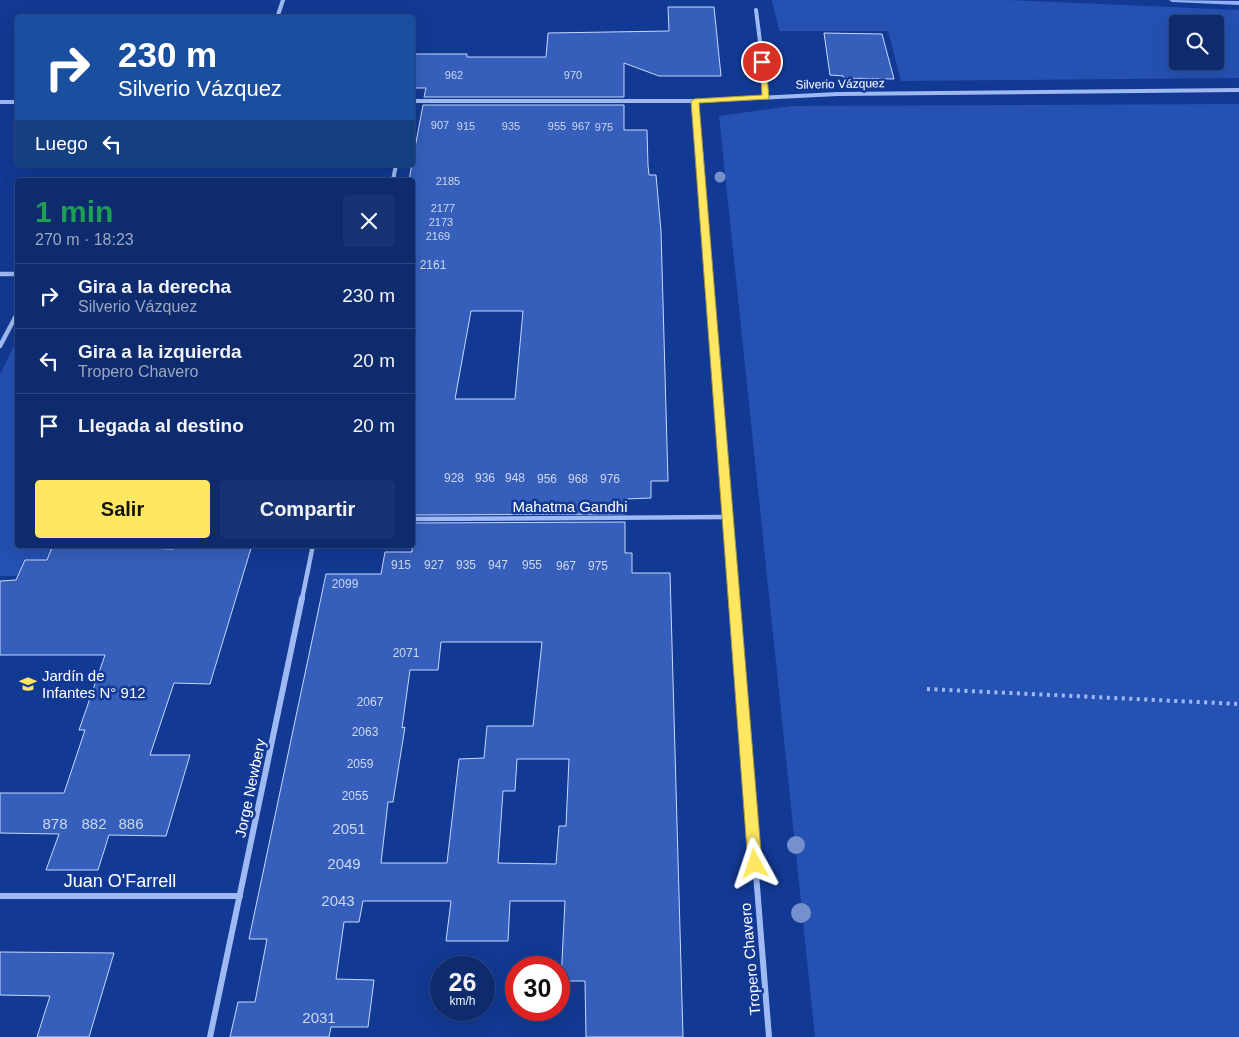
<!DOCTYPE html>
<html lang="es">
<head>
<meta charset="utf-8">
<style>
	body { margin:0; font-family:Helvetica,sans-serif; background:#173373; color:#f1f3f6; height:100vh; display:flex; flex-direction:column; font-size:19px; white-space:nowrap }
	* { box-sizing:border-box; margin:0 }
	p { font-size:16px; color:#9ba7c2 }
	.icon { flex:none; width:28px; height:28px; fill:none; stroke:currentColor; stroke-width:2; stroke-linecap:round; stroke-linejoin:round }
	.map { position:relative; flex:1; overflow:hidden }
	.side { position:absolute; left:15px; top:178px; width:400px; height:370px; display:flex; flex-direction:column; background:#0e2b6e; border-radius:5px; box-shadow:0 5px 20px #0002,0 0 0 1px #2e4781 }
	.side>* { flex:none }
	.top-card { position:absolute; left:15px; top:15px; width:400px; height:152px; border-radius:5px; box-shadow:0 5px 20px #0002,0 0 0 1px #2e4781; background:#1a4fa0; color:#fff; overflow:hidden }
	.controls { position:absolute; left:1169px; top:15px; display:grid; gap:10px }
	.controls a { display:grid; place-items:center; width:55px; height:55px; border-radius:5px; background:#0e2b6e; box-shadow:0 5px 20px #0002,0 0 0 1px #2e4781; font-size:25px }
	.speed { position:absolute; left:430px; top:956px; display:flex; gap:10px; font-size:25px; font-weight:700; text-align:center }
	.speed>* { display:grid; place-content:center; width:65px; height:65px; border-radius:50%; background:#0e2b6e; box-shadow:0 5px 20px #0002,0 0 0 1px #2e4781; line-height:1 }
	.speed small { font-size:12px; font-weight:400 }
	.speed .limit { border:8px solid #d22; background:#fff; color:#111 }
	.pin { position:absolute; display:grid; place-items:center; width:42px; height:42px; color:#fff; margin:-21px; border:2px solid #fff; border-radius:50%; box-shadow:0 1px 5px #0007 }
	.me { position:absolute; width:55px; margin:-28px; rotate:355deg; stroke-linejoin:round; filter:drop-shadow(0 0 4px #0008) }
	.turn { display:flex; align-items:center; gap:18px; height:105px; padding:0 20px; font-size:22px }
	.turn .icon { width:65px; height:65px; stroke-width:2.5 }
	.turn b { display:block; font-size:35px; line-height:42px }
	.then { display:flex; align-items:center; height:48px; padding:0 20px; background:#0003; gap:10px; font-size:19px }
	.round { display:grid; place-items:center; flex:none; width:52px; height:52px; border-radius:5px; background:#173373 }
	.summary { display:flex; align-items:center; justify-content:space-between; height:85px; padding:0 20px }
	h1 { font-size:30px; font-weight:800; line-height:38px; color:#1e9e55 }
	.primary-button { display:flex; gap:10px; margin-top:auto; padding:10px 20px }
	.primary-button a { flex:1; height:58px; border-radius:5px; background:#ffe761; color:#111; font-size:20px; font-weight:800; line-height:58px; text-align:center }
	.primary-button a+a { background:#173373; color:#f1f3f6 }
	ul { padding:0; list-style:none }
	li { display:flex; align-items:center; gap:15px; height:65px; padding:0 20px; border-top:1px solid #2e4781 }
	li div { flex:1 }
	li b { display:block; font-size:19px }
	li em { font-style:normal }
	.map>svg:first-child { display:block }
	.green { fill:#2451b2; fill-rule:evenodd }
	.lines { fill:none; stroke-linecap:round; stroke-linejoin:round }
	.stream { fill:#91b2f6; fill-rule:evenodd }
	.building { fill:#355fba; stroke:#c7d8fd; fill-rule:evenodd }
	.path { stroke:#9fbaf3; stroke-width:4; stroke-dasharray:3 4.5; stroke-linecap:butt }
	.street-far2 { stroke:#9fbaf3; stroke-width:4 }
	.street-far1 { stroke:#9fbaf3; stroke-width:4.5 }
	.street { stroke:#9fbaf3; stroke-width:6 }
	.tree { fill:#7690cd }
	.route { fill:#ffe761; stroke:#a6963f }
	.labels { text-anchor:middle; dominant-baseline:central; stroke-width:5; stroke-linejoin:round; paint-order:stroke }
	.far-number-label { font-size:11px; fill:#ccd7ee }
	.far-street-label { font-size:12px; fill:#fff; stroke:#123993 }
	.number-label { font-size:12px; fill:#ccd7ee }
	.street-label { font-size:15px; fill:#fff; stroke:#123993 }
	.poi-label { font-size:15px; fill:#fff; stroke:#123993; text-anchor:start }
	.near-number-label { font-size:15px; fill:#ccd7ee }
	.near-street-label { font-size:18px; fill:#fff; stroke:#123993 }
</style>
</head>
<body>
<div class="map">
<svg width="1239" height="1037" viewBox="0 0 1239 1037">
	<rect width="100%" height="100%" fill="#123993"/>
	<!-- green -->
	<g class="green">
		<path d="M772,0H1008L1239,10V78L901,81L888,31H779ZM1178,24H1215V61H1178Z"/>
		<polygon points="1239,104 1239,1037 815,1037 719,116 791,106"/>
		<polygon points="17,339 18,545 109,545 98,575 0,576 0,375"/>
	</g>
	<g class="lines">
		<!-- stream -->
		<polygon class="stream" points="1169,0 1239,1 1239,5 1172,2"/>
	</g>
	<!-- building -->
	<g class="building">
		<polygon points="668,7 714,7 721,76 659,76 624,63 624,97 424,97 426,88 412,88 412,54 467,54 467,57 546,57 548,33 669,31"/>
		<polygon points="824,33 882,34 894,79 844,78 843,76 830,75"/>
		<path d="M423,105H624V130H647L648,165L649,175H656L661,231L668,481H651V498L626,499L625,514L412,515V180H409ZM471,311H523L515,399H455Z"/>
		<path d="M625,522V553H632V573H670L683,1037H586L585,981H561L565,901H510L508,941H446L451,901H363L359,922H344L336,979L374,980L368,1027H331L329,1037H230L238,1002H255L267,939H249L326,574H381L385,552H412V523ZM441,642H542L533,726H487L484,758L459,759L447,863H381L388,802H393L405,727L402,728L410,670H438ZM517,759H569L566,826H559L556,864L498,863L503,791H515Z"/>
		<polygon points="53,545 173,549 175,545 252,545 210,684 174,683 150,755 190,755 166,836 109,835 98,870 46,870 59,834 0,833 0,793 64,793 85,730 79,730 105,655 0,655 0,581 16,580 25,560 47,560"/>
		<polygon points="0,952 114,953 89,1037 37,1037 50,996 0,995"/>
	</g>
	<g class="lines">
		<!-- path -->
		<polyline class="path" points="927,689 1239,704"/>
		<!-- street-far2 -->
		<g class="street-far2">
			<polyline points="756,10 767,97"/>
			<polyline points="277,18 283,0"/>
			<polyline points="412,101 694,101 838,94 1239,90"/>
			<polyline points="694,101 707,261"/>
			<polyline points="0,102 18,102"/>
			<polyline points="393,180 396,165"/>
		</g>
		<!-- street-far1 -->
		<g class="street-far1">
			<polyline points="707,260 734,599"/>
			<polyline points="0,274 18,274"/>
			<polyline points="0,346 18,312"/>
			<polyline points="412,519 727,517"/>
			<polyline points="302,599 313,545"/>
		</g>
		<!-- street -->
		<g class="street">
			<polyline points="734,598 769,1037"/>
			<polyline points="0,896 240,896"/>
			<polyline points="210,1037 302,598"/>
		</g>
	</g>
	<!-- trees -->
	<g class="tree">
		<circle cx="720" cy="177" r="5.5"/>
		<circle cx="796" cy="845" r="9"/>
		<circle cx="801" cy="913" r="10"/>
	</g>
	<!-- route -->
	<polygon class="route" points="760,60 766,62 769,99 699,103 762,864 760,868 755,870 750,868 748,864 691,101 694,99 762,95"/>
	<!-- icons -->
	<defs>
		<g id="school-bare" transform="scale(1.35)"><path d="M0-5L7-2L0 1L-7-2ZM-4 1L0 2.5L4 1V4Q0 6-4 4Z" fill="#ffe761" stroke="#123993" stroke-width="2.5" paint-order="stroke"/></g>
	</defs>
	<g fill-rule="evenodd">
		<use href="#school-bare" x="28" y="684"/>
	</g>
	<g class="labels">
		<!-- far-number labels -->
		<g class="far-number-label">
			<text x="454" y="75">962</text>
			<text x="573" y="75">970</text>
			<text x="440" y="125">907</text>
			<text x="466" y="126">915</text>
			<text x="511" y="126">935</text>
			<text x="557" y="126">955</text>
			<text x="581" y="126">967</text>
			<text x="604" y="127">975</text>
			<text x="448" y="181">2185</text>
			<text x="443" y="208">2177</text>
			<text x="441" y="222">2173</text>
			<text x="438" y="236">2169</text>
		</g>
		<!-- far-street labels -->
		<g class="far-street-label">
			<text transform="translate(840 84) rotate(-1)">Silverio Vázquez</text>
		</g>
		<!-- number labels -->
		<g class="number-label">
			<text x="433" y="265">2161</text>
			<text x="454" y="478">928</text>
			<text x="485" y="478">936</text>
			<text x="515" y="478">948</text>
			<text x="547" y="479">956</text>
			<text x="578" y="479">968</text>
			<text x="610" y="479">976</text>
			<text x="401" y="565">915</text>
			<text x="434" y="565">927</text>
			<text x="466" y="565">935</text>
			<text x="498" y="565">947</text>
			<text x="532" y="565">955</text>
			<text x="566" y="566">967</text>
			<text x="598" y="566">975</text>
			<text x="345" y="584">2099</text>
			<text x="406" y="653">2071</text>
			<text x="370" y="702">2067</text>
			<text x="365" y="732">2063</text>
			<text x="360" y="764">2059</text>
			<text x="355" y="796">2055</text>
		</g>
		<!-- street labels -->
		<g class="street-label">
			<text x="570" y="506">Mahatma Gandhi</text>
			<text transform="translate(250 788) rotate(-78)">Jorge Newbery</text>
			<text transform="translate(750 959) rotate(-95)">Tropero Chavero</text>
		</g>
		<!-- poi labels -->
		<g class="poi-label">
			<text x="42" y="675">Jardín de<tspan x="42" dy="17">Infantes N° 912</tspan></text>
		</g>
		<!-- near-number labels -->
		<g class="near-number-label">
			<text x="55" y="823">878</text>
			<text x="94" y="823">882</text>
			<text x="131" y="823">886</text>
			<text x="349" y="828">2051</text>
			<text x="344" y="863">2049</text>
			<text x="338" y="900">2043</text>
			<text x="319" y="1017">2031</text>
		</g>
		<!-- near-street labels -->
		<g class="near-street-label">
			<text x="120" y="881">Juan O'Farrell</text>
		</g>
	</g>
</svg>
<div class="controls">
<a><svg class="icon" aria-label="search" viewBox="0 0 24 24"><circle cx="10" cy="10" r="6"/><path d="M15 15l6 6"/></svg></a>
</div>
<div class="speed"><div>26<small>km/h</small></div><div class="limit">30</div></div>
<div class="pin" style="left:762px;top:62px;background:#d93025"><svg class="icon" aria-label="arrive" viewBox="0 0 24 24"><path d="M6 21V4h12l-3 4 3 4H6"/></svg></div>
<svg class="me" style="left:755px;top:864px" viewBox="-20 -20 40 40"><path d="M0-17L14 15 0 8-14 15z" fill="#ffe761" stroke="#fff" stroke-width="4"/></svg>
<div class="top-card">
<div class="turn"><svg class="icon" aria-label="right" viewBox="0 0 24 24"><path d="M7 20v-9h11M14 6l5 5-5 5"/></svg><div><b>230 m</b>Silverio Vázquez</div></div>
<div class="then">Luego<svg class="icon" aria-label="left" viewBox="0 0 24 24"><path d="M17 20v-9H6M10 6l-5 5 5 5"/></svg></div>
</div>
<section class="side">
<div class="summary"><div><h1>1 min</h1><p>270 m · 18:23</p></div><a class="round"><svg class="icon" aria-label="close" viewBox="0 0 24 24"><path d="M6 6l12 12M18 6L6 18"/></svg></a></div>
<ul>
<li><svg class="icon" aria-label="right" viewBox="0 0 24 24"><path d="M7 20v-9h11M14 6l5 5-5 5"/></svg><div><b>Gira a la derecha</b><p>Silverio Vázquez</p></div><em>230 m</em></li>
<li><svg class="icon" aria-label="left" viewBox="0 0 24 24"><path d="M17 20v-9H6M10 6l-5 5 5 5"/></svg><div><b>Gira a la izquierda</b><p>Tropero Chavero</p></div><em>20 m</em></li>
<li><svg class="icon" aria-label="arrive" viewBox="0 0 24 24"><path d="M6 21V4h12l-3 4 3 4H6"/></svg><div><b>Llegada al destino</b></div><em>20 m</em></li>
</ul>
<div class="primary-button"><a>Salir</a><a>Compartir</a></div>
</section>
</div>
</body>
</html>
